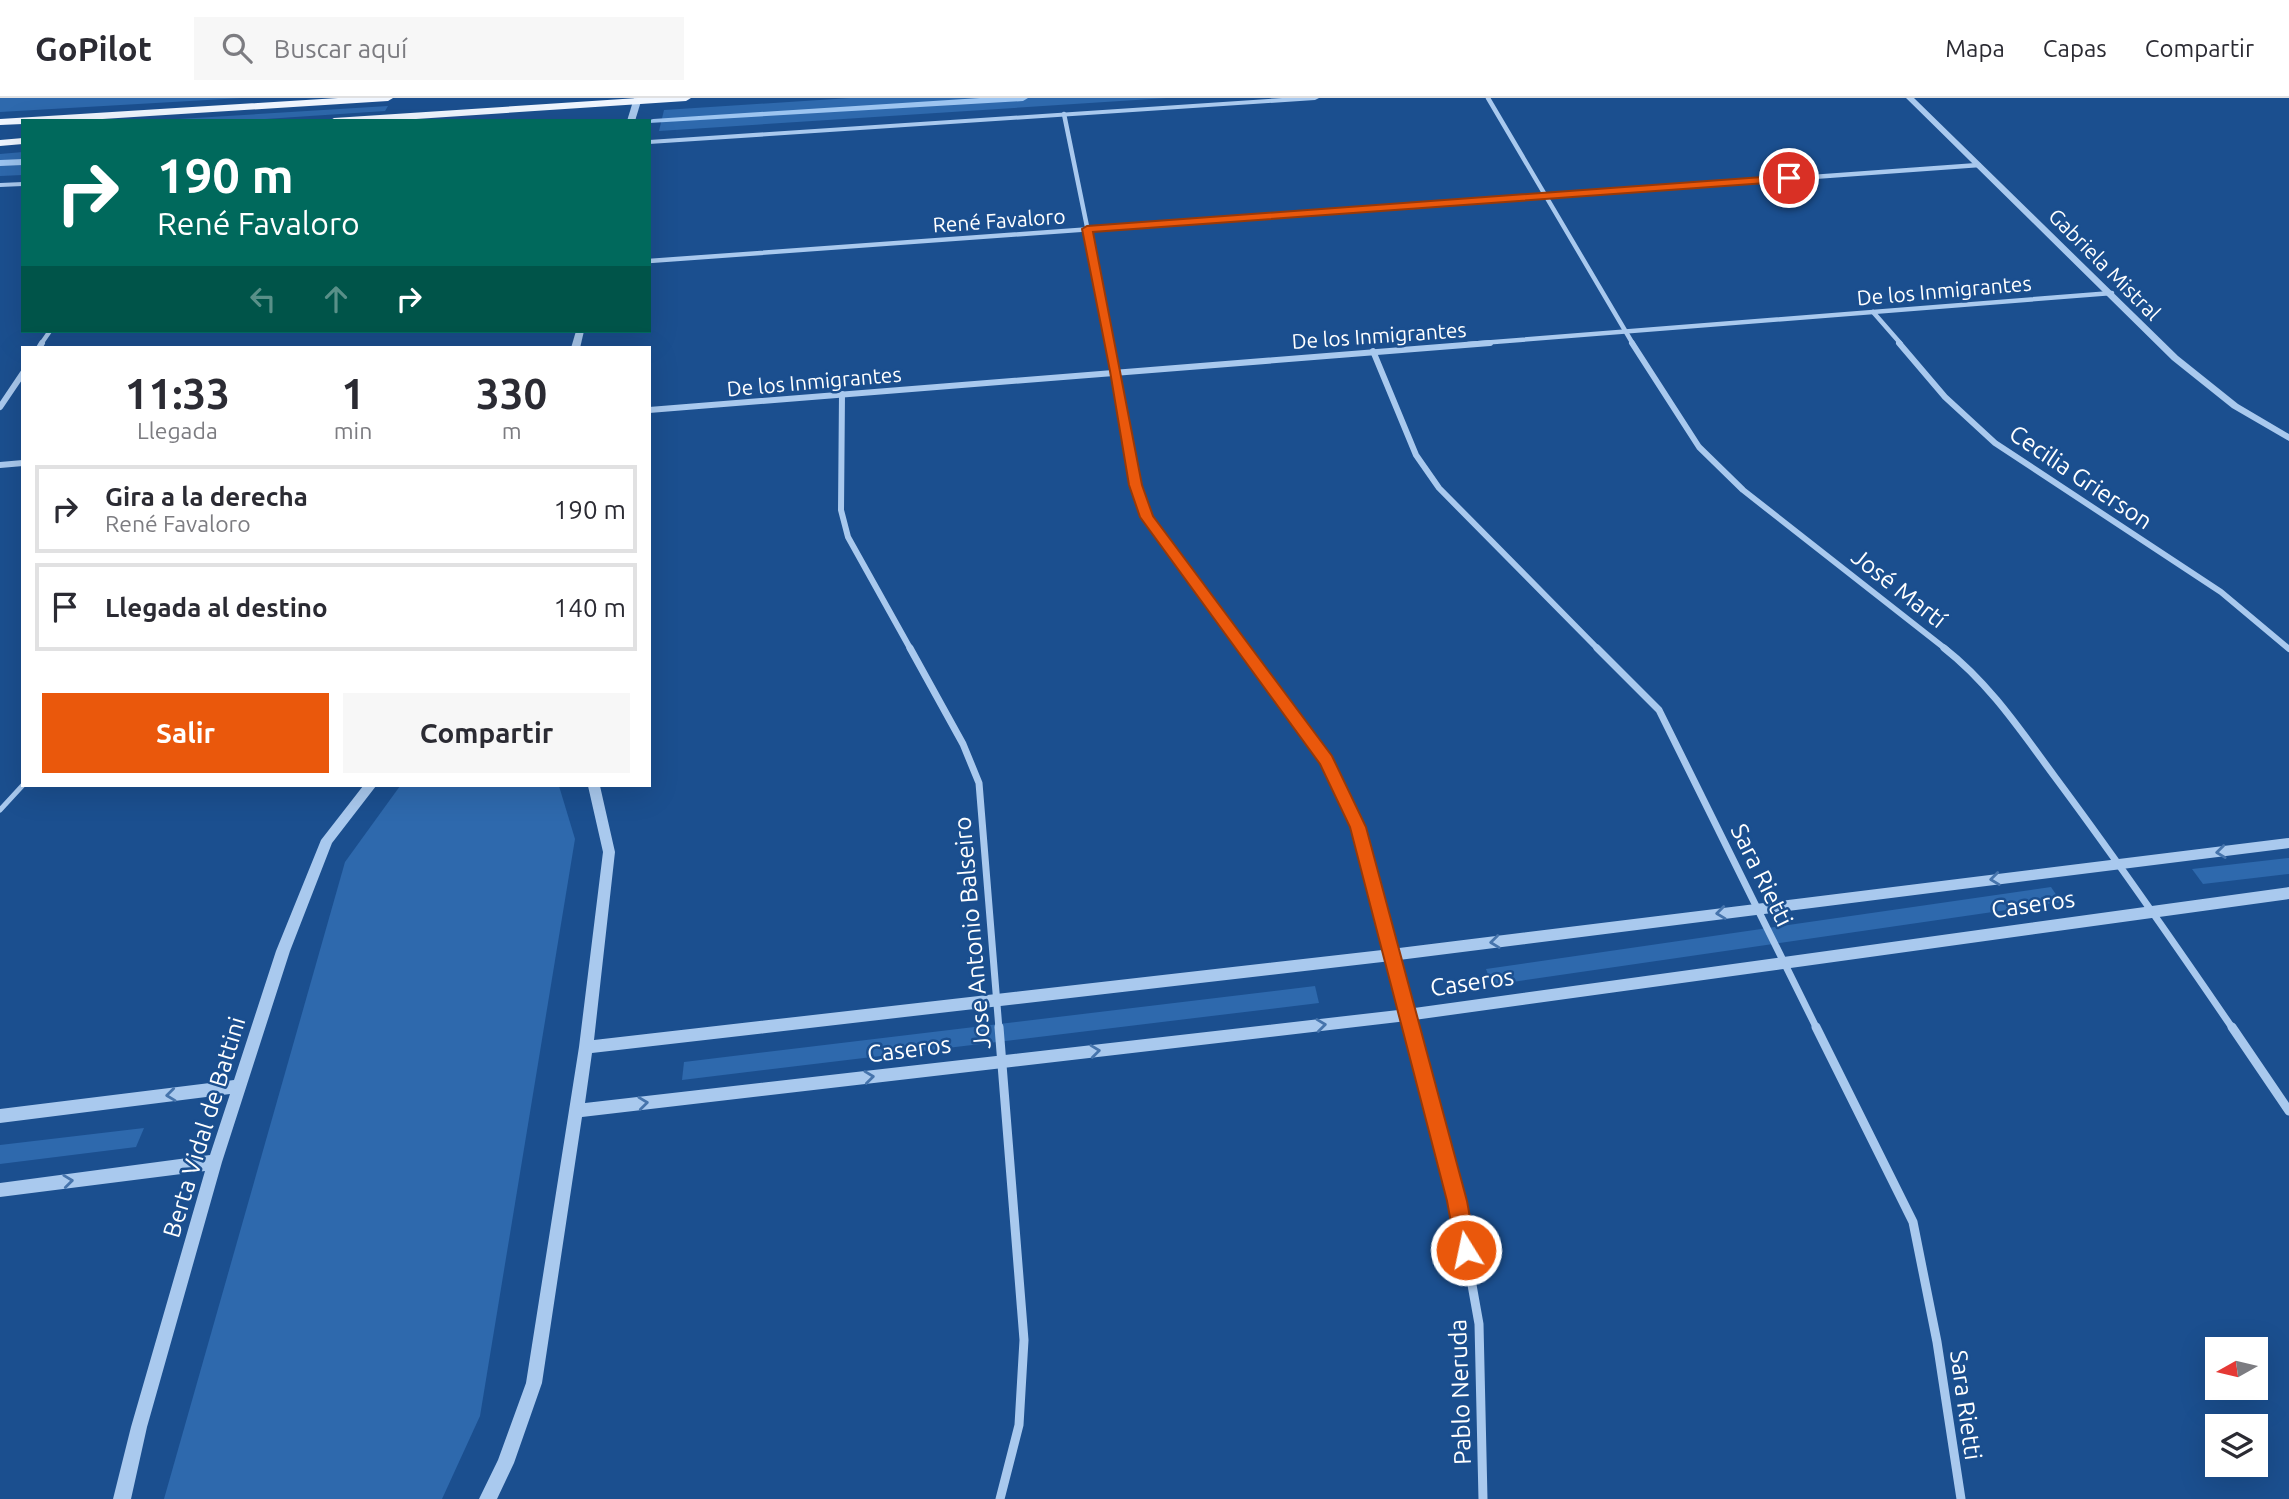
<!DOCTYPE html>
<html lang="es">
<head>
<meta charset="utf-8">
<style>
	body { margin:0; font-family:Ubuntu,sans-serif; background:#f7f7f7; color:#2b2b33; height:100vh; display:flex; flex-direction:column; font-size:26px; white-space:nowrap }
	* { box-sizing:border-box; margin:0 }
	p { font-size:23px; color:#7c7c81 }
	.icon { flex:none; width:38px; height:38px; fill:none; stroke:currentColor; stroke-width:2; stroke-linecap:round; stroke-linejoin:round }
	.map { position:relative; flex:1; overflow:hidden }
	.details { position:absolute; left:21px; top:248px; width:630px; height:441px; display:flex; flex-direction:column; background:#fff; border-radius:0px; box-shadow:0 7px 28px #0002 }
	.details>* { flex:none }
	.banner { position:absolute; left:21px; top:21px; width:630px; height:214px; border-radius:0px; box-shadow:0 7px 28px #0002; background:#00695c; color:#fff; overflow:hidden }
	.needle { width:46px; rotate:262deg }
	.controls { position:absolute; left:2205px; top:1239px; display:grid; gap:14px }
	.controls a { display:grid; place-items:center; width:63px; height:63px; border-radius:0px; background:#fff; box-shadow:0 7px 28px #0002; font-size:35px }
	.pin { position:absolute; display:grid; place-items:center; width:60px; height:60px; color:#fff; margin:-30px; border:4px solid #fff; border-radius:50%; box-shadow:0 2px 7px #0007 }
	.me { position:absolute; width:77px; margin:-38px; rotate:350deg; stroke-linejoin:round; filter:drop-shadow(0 0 5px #0008) }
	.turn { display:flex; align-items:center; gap:24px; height:147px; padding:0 21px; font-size:32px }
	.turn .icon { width:91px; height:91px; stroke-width:2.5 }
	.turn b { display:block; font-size:49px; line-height:60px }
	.lanes { display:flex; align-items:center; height:66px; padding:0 21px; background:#0003; justify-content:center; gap:35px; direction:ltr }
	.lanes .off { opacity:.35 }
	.eta { display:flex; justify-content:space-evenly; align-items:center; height:119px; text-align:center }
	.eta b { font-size:42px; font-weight:700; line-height:49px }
	.action { display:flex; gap:14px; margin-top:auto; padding:14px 21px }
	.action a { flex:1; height:80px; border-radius:0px; background:#ea580c; color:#fff; font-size:28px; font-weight:700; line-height:80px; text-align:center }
	.action a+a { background:#f7f7f7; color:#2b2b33 }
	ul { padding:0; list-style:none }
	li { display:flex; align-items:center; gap:21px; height:88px; margin:0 14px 10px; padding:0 7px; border:4px solid #e1e1e2; border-radius:0px }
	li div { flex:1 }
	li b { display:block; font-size:26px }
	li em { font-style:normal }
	header { display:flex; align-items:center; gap:42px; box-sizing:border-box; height:98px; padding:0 35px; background:#fff; border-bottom:2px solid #e1e1e2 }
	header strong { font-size:33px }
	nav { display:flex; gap:38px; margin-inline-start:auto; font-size:24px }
	.search { width:490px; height:63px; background:#f7f7f7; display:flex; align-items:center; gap:18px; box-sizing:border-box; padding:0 24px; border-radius:0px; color:#7c7c81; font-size:26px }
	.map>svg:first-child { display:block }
	.green { fill:#2e69ad }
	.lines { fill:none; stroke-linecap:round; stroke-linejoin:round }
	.stream { fill:#9cc4f0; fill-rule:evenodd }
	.service { stroke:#a9c9ee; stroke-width:5 }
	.minor-far3 { stroke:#a9c9ee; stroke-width:4.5 }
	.minor-far2 { stroke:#a9c9ee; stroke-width:6 }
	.minor-far1 { stroke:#a9c9ee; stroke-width:7 }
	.minor { stroke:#a9c9ee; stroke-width:9 }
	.tertiary { fill:#a9c9ee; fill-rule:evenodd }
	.primary { fill:#f0f6ff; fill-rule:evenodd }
	.oneway { stroke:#4674ac }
	.route { fill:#ea580c; stroke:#983908; stroke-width:2 }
	.labels { text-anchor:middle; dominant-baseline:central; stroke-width:5; stroke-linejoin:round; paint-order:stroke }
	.far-street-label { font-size:21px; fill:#fff; stroke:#1b4f8f }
	.street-label { font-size:24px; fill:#fff; stroke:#1b4f8f }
</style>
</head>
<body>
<header>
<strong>GoPilot</strong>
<div class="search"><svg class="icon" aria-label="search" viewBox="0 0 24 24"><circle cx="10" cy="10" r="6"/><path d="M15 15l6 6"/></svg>Buscar aquí</div>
<nav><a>Mapa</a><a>Capas</a><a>Compartir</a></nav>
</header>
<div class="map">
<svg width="2289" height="1401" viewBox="0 0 2289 1401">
	<rect width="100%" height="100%" fill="#1b4f8f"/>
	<!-- green -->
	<g class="green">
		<polygon points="0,0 242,0 0,14"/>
		<polygon points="850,0 1167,0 659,33 664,12"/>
		<polygon points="388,8 385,13 236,23 146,23"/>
		<polygon points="23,54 23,77 0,78 0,56"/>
		<polygon points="400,688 559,688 575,741 480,1318 442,1401 164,1401 345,764"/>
		<polygon points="2289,760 2289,776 2203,786 2192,771"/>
		<polygon points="2051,789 2061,804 1492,887 1486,871"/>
		<polygon points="1315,888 1319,905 682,982 684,964"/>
		<polygon points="144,1030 136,1049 0,1066 0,1047"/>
	</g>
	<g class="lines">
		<!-- stream -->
		<g class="stream">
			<polygon points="980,0 1028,0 1023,3 649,25 650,22 653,21"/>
			<polygon points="23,61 23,67 0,68 0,62"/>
		</g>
		<!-- service -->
		<polyline class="service" points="0,712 23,687"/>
		<!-- minor-far3 -->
		<g class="minor-far3">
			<polyline points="1488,0 1633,246"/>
			<polyline points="1064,16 1111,246"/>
			<polyline points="649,163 1979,67"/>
			<polyline points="1873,214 1901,246"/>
			<polyline points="41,246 50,233"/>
			<polyline points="1468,246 2112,195"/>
		</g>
		<!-- minor-far2 -->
		<g class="minor-far2">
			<polyline points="1110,245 1135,387 1147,419 1245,552"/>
			<polyline points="1632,245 1699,349 1743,392 1947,552"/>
			<polyline points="1899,245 1945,299 1995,345 2221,494 2289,551"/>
			<polyline points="39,250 42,245"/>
			<polyline points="1373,253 1416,357 1439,390 1599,552"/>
			<polyline points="842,296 841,412 848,439 911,552"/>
			<polyline points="0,309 23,275"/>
			<polyline points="649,312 1490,245"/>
			<polyline points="0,367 23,365"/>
		</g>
		<!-- minor-far1 -->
		<g class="minor-far1">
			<polyline points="910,550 963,646 979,685 999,931"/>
			<polyline points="1243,550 1326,662 1358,729 1411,931"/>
			<polyline points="1597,550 1659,612 1817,931"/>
			<path d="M1944,550C1989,585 2021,633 2055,679C2116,761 2175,846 2233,931"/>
		</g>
		<!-- minor -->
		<g class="minor">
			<polyline points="999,929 1024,1242 1019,1327 1000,1401"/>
			<polyline points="1411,929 1457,1103 1479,1226 1483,1401"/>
			<polyline points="1816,929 1913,1124 1937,1244 1961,1401"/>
			<polyline points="2232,929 2289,1013"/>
		</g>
		<!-- tertiary -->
		<g class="tertiary">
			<polygon points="634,0 642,0 635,23 627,23"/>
			<polygon points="1282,0 1319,0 1315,2 649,46 649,42"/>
			<polygon points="1906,0 1914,0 2178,258 2238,306 2289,336 2289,343 2232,310 2172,262"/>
			<polygon points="23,84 23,88 0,89 0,85"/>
			<polygon points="576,233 584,233 580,250 571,250"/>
			<polygon points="363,688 376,688 332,745 290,853 222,1064 147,1329 131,1401 113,1401 131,1329 205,1073 0,1099 0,1085 210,1057 230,996 0,1025 0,1011 234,982 276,853 321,742"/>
			<polygon points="588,688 600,688 615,754 594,942 1391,851 2289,740 2289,750 1391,863 592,955 585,1005 1407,911 2289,789 2289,801 1407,923 582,1019 542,1285 514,1365 497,1401 479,1401 498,1362 526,1285 579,949 603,754"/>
		</g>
		<!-- primary -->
		<g class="primary">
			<polygon points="338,0 393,0 388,3 71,23 23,23 23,26 0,27 0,21"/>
			<polygon points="638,0 691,0 686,3 386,23 329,23 334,20"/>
			<polygon points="23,40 23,46 0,48 0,42"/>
		</g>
	</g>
	<!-- one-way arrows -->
	<defs><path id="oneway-chevron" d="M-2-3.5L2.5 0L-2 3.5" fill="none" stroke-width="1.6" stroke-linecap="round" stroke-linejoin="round" transform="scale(1.75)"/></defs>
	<g class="oneway">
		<use href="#oneway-chevron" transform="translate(2221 754) rotate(173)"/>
		<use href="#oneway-chevron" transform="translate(1995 781) rotate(173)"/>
		<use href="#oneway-chevron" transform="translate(1721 815) rotate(173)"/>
		<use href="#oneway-chevron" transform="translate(1495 844) rotate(173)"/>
		<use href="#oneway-chevron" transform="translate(1321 927) rotate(-7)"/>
		<use href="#oneway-chevron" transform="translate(1095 953) rotate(-7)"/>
		<use href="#oneway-chevron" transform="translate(869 979) rotate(-7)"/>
		<use href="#oneway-chevron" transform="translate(171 997) rotate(173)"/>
		<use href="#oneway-chevron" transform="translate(643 1005) rotate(-7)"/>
		<use href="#oneway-chevron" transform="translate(68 1083) rotate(-7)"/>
	</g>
	<!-- route -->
	<polygon class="route" points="1789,77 1793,78 1793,83 1093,134 1142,387 1153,418 1332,658 1366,729 1467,1103 1476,1152 1473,1159 1466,1162 1459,1159 1456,1152 1447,1103 1350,729 1320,666 1140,419 1129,387 1110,273 1082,131 1087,128"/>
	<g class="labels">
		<!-- far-street labels -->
		<g class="far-street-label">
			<text transform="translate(999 122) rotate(-4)">René Favaloro</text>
			<text transform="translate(2105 166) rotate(45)">Gabriela Mistral</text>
			<text transform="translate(1944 192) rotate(-5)">De los Inmigrantes</text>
			<text transform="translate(1379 237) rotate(-4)">De los Inmigrantes</text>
			<text transform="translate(814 283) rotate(-5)">De los Inmigrantes</text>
		</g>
		<!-- street labels -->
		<g class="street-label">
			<text transform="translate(2081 379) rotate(34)">Cecilia Grierson</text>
			<text transform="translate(1899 490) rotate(38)">José Martí</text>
			<text transform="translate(1762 777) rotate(64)">Sara Rietti</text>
			<text transform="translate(2033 806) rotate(-8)">Caseros</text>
			<text transform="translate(972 835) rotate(-95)">Jose Antonio Balseiro</text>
			<text transform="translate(1472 884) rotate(-8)">Caseros</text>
			<text transform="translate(909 951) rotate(-7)">Caseros</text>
			<text transform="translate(204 1029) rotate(-73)">Berta Vidal de Battini</text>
			<text transform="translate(1460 1294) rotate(-92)">Pablo Neruda</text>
			<text transform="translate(1966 1307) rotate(82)">Sara Rietti</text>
		</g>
	</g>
</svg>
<div class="controls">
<a><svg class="needle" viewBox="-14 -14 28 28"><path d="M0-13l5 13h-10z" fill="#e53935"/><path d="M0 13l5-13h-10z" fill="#7c7c81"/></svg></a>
<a><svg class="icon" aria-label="layers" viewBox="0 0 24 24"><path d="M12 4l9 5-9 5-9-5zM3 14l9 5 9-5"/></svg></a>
</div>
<div class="pin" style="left:1789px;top:80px;background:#d93025"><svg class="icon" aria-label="arrive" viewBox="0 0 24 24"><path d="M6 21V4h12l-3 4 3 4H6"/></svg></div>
<svg class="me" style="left:1466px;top:1152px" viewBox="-20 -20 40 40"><circle r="17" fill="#ea580c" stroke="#fff" stroke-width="3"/><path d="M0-11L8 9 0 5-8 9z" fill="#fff"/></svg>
<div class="banner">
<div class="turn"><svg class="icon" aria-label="right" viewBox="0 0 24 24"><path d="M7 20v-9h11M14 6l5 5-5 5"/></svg><div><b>190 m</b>René Favaloro</div></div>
<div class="lanes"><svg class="icon off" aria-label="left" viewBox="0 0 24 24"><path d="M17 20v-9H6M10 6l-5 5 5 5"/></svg><svg class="icon off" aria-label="ahead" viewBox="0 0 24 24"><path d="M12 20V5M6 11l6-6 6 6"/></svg><svg class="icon" aria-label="right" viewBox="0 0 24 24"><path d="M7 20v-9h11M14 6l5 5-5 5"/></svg></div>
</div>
<section class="details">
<div class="eta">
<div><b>11:33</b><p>Llegada</p></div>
<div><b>1</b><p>min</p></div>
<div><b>330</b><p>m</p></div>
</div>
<ul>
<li><svg class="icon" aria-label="right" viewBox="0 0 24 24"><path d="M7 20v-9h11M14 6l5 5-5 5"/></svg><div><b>Gira a la derecha</b><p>René Favaloro</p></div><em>190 m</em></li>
<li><svg class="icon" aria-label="arrive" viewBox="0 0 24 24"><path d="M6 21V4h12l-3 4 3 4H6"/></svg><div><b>Llegada al destino</b></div><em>140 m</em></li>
</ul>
<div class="action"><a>Salir</a><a>Compartir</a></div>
</section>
</div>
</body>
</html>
